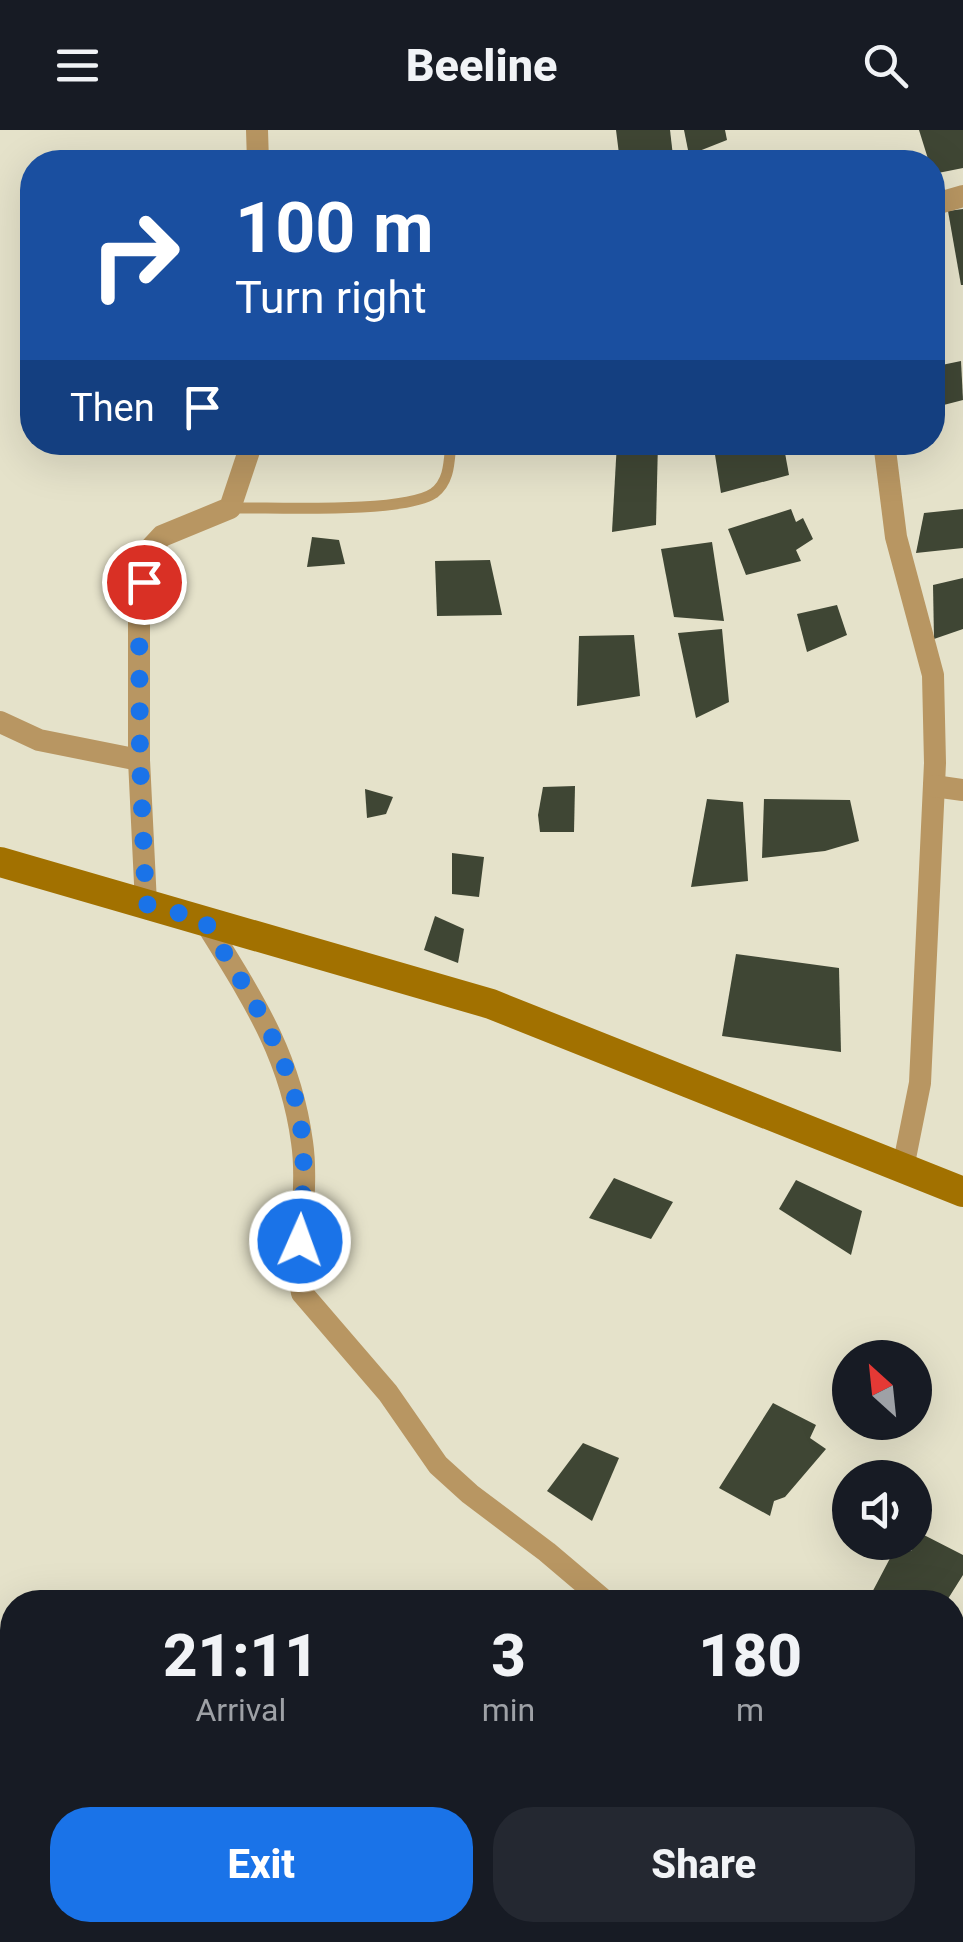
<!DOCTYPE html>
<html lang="en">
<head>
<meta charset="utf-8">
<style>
	body { margin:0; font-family:Roboto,sans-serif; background:#242831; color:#f1f3f6; height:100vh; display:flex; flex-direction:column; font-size:38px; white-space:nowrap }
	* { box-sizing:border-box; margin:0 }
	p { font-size:32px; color:#9ea1a6 }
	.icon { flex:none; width:55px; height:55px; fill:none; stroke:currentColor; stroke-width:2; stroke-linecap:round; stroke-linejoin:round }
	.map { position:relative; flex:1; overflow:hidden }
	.side { position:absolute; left:0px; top:1460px; width:965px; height:352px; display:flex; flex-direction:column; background:#171b24; border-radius:40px 40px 0 0; box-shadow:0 10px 40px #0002 }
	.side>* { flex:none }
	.guide { position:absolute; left:20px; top:20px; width:925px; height:305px; border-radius:40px; box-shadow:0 10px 40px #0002; background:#1a4fa0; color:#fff; overflow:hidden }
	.needle { width:65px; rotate:333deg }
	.controls { position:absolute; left:832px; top:1210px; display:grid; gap:20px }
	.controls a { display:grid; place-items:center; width:100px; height:100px; border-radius:50%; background:#171b24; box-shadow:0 10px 40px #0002; font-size:50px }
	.pin { position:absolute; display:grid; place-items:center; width:85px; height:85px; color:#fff; margin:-42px; border:5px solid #fff; border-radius:50%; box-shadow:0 2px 10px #0007 }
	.me { position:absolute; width:110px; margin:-55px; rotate:2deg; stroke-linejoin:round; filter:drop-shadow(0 0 8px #0008) }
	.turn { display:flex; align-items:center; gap:35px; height:210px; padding:0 50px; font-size:45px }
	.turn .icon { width:130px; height:130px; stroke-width:2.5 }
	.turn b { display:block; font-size:70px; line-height:85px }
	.then { display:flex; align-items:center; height:95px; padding:0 50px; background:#0003; gap:20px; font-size:38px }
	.eta { display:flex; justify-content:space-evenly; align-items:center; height:170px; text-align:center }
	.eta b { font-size:60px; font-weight:800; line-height:70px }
	.primary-button { display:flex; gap:20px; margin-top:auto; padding:20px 50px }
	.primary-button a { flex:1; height:115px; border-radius:40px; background:#1a73e8; color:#fff; font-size:40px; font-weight:800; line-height:115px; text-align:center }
	.primary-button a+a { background:#242831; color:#f1f3f6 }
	header { display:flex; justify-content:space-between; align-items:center; height:130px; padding:0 50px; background:#171b24; font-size:45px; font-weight:800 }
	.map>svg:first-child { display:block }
	.building { fill:#3f4634 }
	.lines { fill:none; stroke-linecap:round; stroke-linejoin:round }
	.lane { stroke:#b89662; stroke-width:11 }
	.street { stroke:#b89662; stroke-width:22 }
	.secondary { stroke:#a27100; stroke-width:30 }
	.route { stroke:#1a73e8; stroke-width:18; stroke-dasharray:0 32.4 }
</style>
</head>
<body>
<header><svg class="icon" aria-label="menu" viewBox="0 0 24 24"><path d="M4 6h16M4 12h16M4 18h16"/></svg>Beeline<svg class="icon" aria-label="search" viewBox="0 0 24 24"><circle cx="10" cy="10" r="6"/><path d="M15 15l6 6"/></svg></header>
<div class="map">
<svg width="963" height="1812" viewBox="0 0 963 1812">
	<rect width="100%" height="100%" fill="#e5e2ca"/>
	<!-- building -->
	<g class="building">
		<polygon points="616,0 670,0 673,26 620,32"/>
		<polygon points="684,0 725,0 727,10 689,25"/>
		<polygon points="919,0 963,0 963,38 933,44 932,32 929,32"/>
		<polygon points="963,79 963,155 961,155 948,81"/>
		<polygon points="961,231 963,270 932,278 932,237"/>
		<polygon points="617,312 658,312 656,395 612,402"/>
		<polygon points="713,312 783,312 789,345 721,363"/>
		<polygon points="791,379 796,392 803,388 813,409 796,420 801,431 746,445 728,399"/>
		<polygon points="963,379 963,418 916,423 924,383"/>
		<polygon points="312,407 339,410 345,434 307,437"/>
		<polygon points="712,412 724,491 674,487 661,419"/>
		<polygon points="490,430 502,485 437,486 435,431"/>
		<polygon points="963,448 963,499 934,509 933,455"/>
		<polygon points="837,475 847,505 807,522 797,484"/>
		<polygon points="722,499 729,572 696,588 678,503"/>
		<polygon points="634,505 640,566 577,576 579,506"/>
		<polygon points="575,656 574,702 540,702 538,685 543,657"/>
		<polygon points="365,659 393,667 386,684 367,688"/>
		<polygon points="707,669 743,672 748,751 691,757"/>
		<polygon points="764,669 850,670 859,711 825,721 762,728"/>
		<polygon points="452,723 484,727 479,767 452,764"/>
		<polygon points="435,786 464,799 458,833 424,820"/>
		<polygon points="736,824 839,838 841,922 722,906"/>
		<polygon points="614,1048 673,1072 651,1109 589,1088"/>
		<polygon points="796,1050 862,1081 851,1125 779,1079"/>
		<polygon points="773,1273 816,1295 810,1308 826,1319 785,1367 774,1371 770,1386 719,1358"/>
		<polygon points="583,1313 619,1328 592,1391 547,1361"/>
		<polygon points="922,1404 963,1425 963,1445 946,1472 867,1472 897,1415 911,1421"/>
		<polygon points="793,1460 817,1472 785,1472"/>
	</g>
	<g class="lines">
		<!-- lane -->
		<path class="lane" d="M230,378C272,377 403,384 434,363C450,351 449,331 451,312"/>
		<!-- street -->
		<g class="street">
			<polyline points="257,0 258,32"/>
			<polyline points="932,75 963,66"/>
			<polyline points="884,312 896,407 933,545 935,633 920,953 903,1038"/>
			<polyline points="0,592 39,610 139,630"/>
			<polyline points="934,656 963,660"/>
			<polyline points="146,774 139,630 139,483 148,421 162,406 230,378 252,312"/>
			<path d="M204,790C250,865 290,923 302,1012C308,1052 300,1102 298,1142L302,1163L388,1263L438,1335L470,1364L547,1422L606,1472"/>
			<polyline points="952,1675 963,1680"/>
		</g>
		<!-- secondary -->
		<polyline class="secondary" points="0,732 491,874 963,1062"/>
	</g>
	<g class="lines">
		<!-- route -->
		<path class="route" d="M144,452L139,483L140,630L146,774L204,790C247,861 298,932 303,1017C305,1048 301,1080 300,1111"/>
	</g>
</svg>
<div class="controls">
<a><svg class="needle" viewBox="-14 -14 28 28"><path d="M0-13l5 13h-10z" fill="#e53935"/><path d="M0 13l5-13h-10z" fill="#9ea1a6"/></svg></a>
<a><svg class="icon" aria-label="sound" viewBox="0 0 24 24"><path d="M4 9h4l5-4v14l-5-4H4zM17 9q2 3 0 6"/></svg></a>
</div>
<div class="pin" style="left:144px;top:452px;background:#d93025"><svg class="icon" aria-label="arrive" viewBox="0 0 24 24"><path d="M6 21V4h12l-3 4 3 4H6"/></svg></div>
<svg class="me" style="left:300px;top:1111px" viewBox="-20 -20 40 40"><circle r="17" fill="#1a73e8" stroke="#fff" stroke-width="3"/><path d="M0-11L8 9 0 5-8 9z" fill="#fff"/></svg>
<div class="guide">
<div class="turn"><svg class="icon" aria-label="right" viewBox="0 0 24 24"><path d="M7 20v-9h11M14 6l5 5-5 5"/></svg><div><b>100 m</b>Turn right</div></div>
<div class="then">Then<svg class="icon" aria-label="arrive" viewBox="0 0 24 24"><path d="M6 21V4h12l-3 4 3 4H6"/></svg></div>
</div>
<section class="side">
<div class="eta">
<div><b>21:11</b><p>Arrival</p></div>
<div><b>3</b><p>min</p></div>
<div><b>180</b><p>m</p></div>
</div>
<div class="primary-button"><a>Exit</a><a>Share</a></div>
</section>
</div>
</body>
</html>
